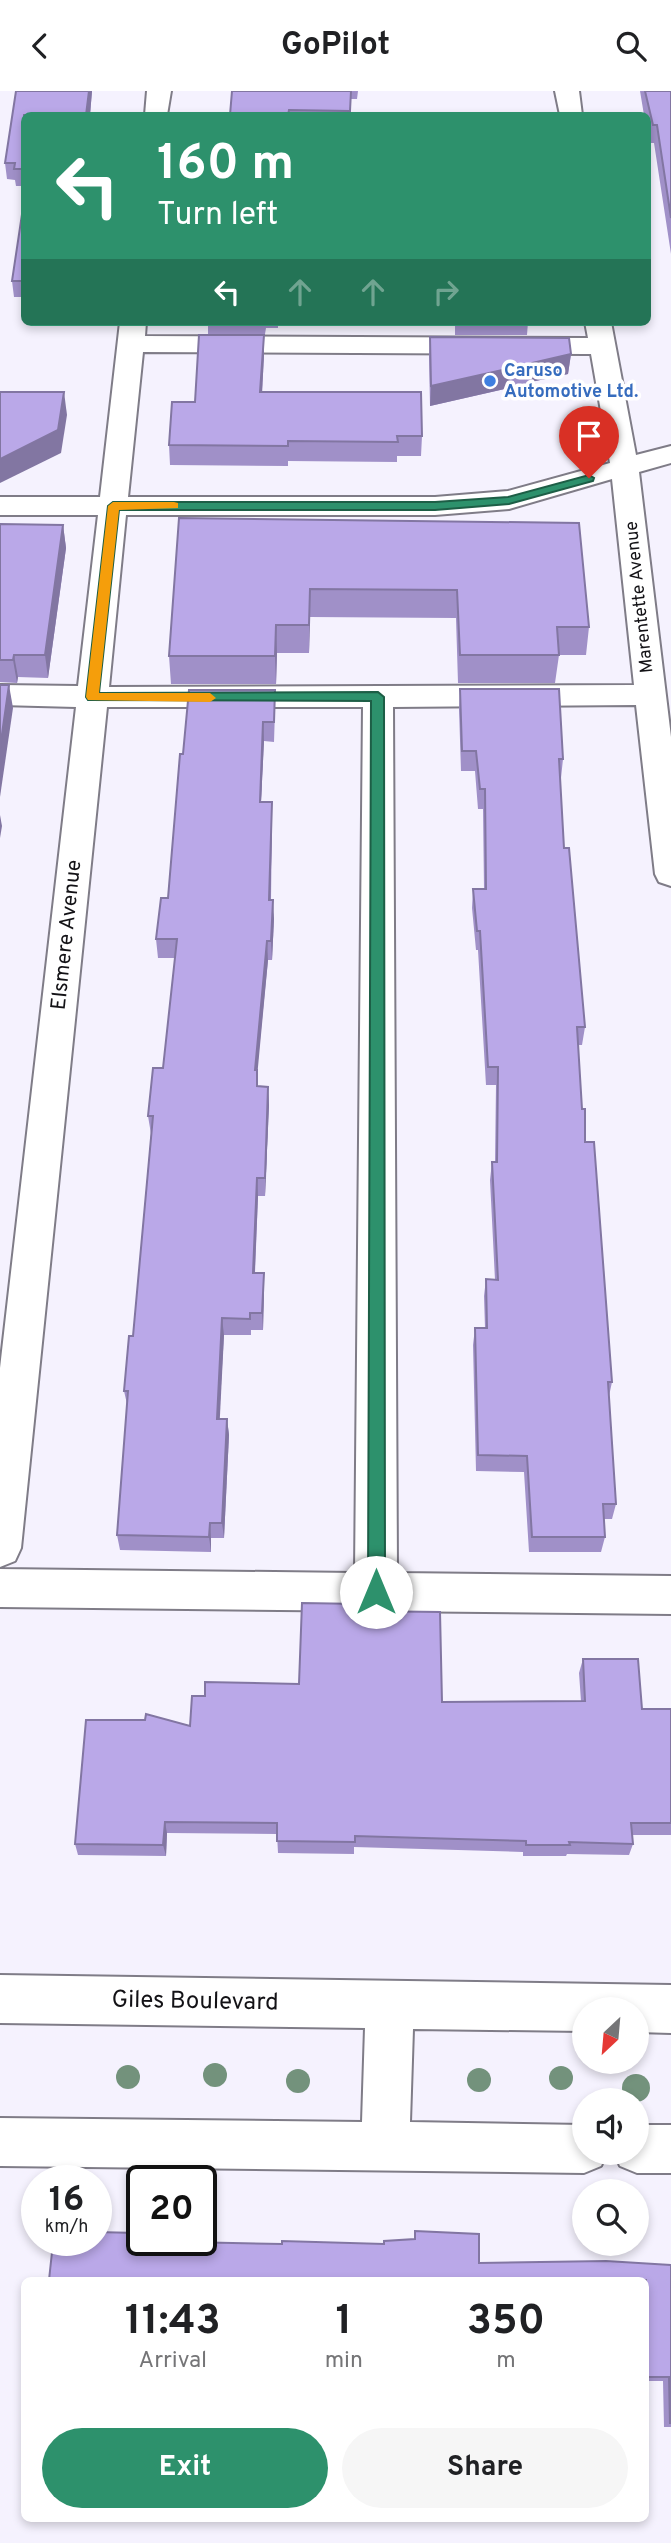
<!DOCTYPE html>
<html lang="en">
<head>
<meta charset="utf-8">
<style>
	body { margin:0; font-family:Overpass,sans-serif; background:#f6f6f6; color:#202124; height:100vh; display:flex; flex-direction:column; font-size:26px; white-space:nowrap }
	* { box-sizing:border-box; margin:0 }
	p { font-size:23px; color:#757577 }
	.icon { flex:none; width:38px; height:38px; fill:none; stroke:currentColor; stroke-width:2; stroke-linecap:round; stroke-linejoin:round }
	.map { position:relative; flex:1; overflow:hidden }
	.side { position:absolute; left:21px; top:2186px; width:628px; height:245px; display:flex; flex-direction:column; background:#fff; border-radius:10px; box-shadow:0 4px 10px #0003 }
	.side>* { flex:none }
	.guide { position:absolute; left:21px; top:21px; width:630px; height:214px; border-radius:10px; box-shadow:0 4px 10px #0003; background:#2d916c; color:#fff; overflow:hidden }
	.needle { width:46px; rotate:206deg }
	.controls { position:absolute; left:572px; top:1906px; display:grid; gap:14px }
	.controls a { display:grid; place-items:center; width:77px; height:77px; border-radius:50%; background:#fff; box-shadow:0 4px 10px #0003; font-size:35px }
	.speed { position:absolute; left:21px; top:2074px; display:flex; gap:14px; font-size:35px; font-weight:700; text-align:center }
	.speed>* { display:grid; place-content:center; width:91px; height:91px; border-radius:50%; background:#fff; box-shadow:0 4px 10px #0003; line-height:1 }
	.speed small { font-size:18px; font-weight:400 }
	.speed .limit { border:4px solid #111; border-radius:10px; background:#fff; color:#111 }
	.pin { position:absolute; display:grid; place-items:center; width:60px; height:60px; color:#fff; margin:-72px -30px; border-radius:50% 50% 50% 0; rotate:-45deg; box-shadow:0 0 7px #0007 }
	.pin .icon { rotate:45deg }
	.me { position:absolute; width:77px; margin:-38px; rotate:0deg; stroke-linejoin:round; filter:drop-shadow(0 0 5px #0008) }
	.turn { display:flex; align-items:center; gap:24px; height:147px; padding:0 21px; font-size:32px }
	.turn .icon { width:91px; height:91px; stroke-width:2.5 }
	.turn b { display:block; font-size:49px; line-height:60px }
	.lanes { display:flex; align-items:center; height:66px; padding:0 21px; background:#0003; justify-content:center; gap:35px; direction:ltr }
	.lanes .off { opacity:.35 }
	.eta { display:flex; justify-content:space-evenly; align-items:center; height:119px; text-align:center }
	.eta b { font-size:42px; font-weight:700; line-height:49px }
	.button { display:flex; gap:14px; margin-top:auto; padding:14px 21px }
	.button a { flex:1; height:80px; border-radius:42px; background:#2d916c; color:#fff; font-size:28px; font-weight:700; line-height:80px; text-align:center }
	.button a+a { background:#f6f6f6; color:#202124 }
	header { display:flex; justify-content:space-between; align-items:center; height:91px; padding:0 21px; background:#fff; font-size:32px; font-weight:700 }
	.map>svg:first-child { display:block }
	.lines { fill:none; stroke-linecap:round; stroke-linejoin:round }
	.minor-casing { stroke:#7f7c87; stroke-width:4 }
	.minor { fill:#fff; fill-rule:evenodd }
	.tree { fill:#73927c }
	.wall { fill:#a090c8 }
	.shaded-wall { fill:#8276a2 }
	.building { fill:#baa8e8; stroke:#8276a2; stroke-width:2 }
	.route { fill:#2d916c; stroke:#1d5e46; stroke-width:2 }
	.slow { fill:#f59e0b }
	.shop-dot { fill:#3f7fe0; stroke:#fff; stroke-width:2.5 }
	.labels { text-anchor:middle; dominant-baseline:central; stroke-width:7; stroke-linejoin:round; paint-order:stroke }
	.far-shop-label { font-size:18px; font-weight:bold; fill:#366cbe; stroke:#fff; text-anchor:start }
	.far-street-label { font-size:18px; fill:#131216; stroke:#fff }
	.street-label { font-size:21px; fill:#131216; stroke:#fff }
	.near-street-label { font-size:24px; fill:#131216; stroke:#fff }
</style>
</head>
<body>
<header><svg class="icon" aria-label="back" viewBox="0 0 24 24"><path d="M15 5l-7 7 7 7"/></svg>GoPilot<svg class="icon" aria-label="search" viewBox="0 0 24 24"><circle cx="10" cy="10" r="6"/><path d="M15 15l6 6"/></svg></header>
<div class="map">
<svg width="671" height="2452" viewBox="0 0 671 2452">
	<rect width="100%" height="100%" fill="#f5f2fe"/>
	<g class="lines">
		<!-- minor casing -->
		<g class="minor-casing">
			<g id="minor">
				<polygon points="147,0 171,0 167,24 145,24"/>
				<polygon points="555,0 579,0 582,24 560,24"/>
				<path d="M120,231H146L145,245L588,247L585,231H611L636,364L671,355V372L639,381L671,646V795L659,791L655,783L636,614L393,616L397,1482L671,1485V1523L0,1516V1478L355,1482L363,616H107L21,1457L15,1470L0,1476V1277L76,616L0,614V594L78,595L98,424H0V406H100ZM143,261L591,263L610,372L508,400L435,406H128ZM612,388L634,594L109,596L126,424H435L509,418Z"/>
				<polygon points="0,1884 671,1894 671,1942 637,1941 637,1918 584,1918 584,1940 413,1938 410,2031 584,2034 584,2062 607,2062 601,2075 584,2082 0,2075 0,2027 362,2031 365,1937 0,1932"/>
				<polygon points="637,2034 671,2034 671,2082 637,2082 620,2075 614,2062 637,2062"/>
			</g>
		</g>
		<!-- minor -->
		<use href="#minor" class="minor"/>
	</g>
	<!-- trees -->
	<g class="tree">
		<circle cx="215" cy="1984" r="12"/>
		<circle cx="128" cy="1986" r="12"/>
		<circle cx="561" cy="1987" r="12"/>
		<circle cx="479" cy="1989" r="12"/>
		<circle cx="298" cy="1990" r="12"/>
		<circle cx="636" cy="1997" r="14"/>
	</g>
	<!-- wall -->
	<g class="wall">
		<polygon points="16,0 92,0 90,24 24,24 24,95 16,95 15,89 7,88 5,72"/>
		<polygon points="232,0 358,0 357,8 351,8 351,24 230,24"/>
		<polygon points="640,0 671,0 671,163 654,52 650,52 648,41 648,24 644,24"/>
		<polygon points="24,110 24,206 14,206 12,190"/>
		<polygon points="208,231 278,231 278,237 266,237 265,243 208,243"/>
		<polygon points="455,231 528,231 527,244 455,244"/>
		<polygon points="430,246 571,263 568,283 531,291 531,297 509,297 430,315 429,266"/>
		<polygon points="264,264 262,301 422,345 421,365 397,365 397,371 288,370 288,375 170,374 169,354 195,311"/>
		<polygon points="179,427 579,432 589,536 586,564 559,564 555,592 458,592 456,527 310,526 309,562 277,562 276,593 171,593 169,565"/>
		<polygon points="0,433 63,434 66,457 48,587 18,586 17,592 0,591"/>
		<polygon points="460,598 563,668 561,687 560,687 564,757 585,936 582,954 578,954 582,1018 612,1291 609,1305 616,1413 612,1428 604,1428 605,1446 601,1461 529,1461 524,1381 476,1380 473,1254 475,1237 485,1237 484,1205 486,1188 495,1189 490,1089 492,1071 495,1071 496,994 486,994 478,859 476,859 472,817 473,798 484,798 483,718 478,718 475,680 461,680 459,618"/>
		<polygon points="275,619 274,651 264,650 261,711 272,730 271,809 274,828 272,869 268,869 257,979 258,995 268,996 269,1014 265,1105 258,1105 255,1182 264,1199 263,1239 251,1239 251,1244 224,1244 219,1328 227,1328 229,1344 224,1447 211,1447 211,1461 120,1459 117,1444 127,1313 124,1300 133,1245 151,1043 148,1025 163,977 175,867 158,867 156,848 168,807 183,663"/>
		<polygon points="361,1520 442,1611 581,1610 579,1582 583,1568 642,1618 671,1618 671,1744 632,1744 633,1753 629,1764 567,1763 566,1765 523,1765 523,1761 354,1756 354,1763 278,1762 277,1743 167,1742 166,1765 78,1764 75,1753 190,1635 205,1605 299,1593"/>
		<polygon points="415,2140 479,2172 671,2174 671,2336 664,2336 663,2290 646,2290 646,2189 81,2152 138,2142 141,2150 282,2153 384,2153 414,2148"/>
	</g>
	<!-- shaded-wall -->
	<g class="shaded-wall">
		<polygon points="89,0 92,0 90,24 86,24"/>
		<polygon points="264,244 264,264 261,321 260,301"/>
		<polygon points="571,263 568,283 531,291 532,272"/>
		<polygon points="511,277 509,297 430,315 431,295"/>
		<polygon points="64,301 67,324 61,362 0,392 0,368"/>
		<polygon points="63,434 66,457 48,587 45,564"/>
		<polygon points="310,498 310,526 309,562 309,534"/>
		<polygon points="276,534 277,562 276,593 275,565"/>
		<polygon points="14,564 18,586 17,592 13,569"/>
		<polygon points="9,594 13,617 0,706 0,657"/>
		<polygon points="263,631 264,650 260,730 260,711"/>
		<polygon points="272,711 272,730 270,828 269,809"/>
		<polygon points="0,724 2,735 0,747"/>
		<polygon points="273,809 274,828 272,869 271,850"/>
		<polygon points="267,850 268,869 256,997 255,979"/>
		<polygon points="268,996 269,1014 265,1105 265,1087"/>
		<polygon points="257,1087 258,1105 254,1199 253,1182"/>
		<polygon points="264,1182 264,1199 263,1239 262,1222"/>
		<polygon points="222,1227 224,1244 219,1344 217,1328"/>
		<polygon points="227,1328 229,1344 224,1447 222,1432"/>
		<polygon points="210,1432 211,1447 211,1461 209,1446"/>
		<polygon points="165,1731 167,1742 166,1765 163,1754"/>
	</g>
	<!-- building -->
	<g class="building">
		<polygon points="16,0 89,0 86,24 24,24 24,78 14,78 15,72 5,72"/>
		<polygon points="232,0 351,0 350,20 289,19 288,24 230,24"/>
		<polygon points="645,0 671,0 671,127 657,34 653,34"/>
		<polygon points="24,110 24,190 12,190"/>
		<polygon points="199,244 264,244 260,301 421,301 422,345 397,345 398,351 288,350 288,355 169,354 172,311 195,311"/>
		<polygon points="430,246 569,247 571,263 532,272 533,277 511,277 431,295"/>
		<polygon points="0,301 64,301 58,339 0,368"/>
		<polygon points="179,427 579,432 589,536 557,536 559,564 460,564 457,499 310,498 309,534 276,534 275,565 169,565"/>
		<polygon points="0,433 63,434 45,564 14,564 13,569 0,569"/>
		<polygon points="0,594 9,594 0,657"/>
		<polygon points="460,598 559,598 563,668 559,668 564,757 569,757 585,936 577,936 582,1018 585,1018 585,1051 594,1051 612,1291 608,1291 616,1413 603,1413 605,1446 532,1446 527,1365 478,1364 475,1237 487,1237 486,1188 498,1189 492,1071 497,1071 498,976 488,976 480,840 477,840 473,798 486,798 485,698 480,698 476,660 462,660"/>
		<polygon points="189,599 275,599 274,631 263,631 260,711 272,711 269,809 273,809 271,850 267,850 255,979 257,979 257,995 268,996 265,1087 257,1087 253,1182 264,1182 262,1222 250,1222 250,1228 222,1227 217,1328 227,1328 222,1432 210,1432 209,1446 117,1444 128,1300 124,1300 129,1245 133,1245 153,1025 148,1025 153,977 163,977 177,848 156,848 161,807 168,807 180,663 183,663"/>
		<polygon points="302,1512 361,1513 361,1520 440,1521 442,1611 585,1610 583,1568 638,1568 642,1618 671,1618 671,1732 631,1732 633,1753 569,1751 570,1754 526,1754 526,1750 355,1745 355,1751 277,1750 277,1732 165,1731 163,1754 75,1753 86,1629 145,1629 146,1623 190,1635 192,1605 205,1605 205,1591 299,1593"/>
		<polygon points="415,2140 479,2143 479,2172 606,2170 671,2174 671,2332 670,2332 669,2286 646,2286 646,2189 49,2189 53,2152 81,2152 81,2149 96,2149 96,2141 138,2142 138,2150 282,2153 282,2150 384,2153 384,2150 415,2148"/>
	</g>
	<!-- route -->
	<polygon class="route" points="589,384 594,387 593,390 509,413 435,419 119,419 99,602 378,601 384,606 385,1501 382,1507 376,1509 370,1507 368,1501 371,610 88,609 86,606 108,415 113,411 435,411 508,406"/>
	<!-- slow -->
	<polygon class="slow" points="174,411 178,412 178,417 119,419 99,602 210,602 216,607 210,611 88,609 86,606 108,415 113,411"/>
	<!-- markers -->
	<circle class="shop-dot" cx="490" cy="290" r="7"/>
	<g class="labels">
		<!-- far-shop labels -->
		<g class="far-shop-label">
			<text x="504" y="280">Caruso<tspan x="504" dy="21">Automotive Ltd.</tspan></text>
		</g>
		<!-- far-street labels -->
		<g class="far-street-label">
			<text transform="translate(640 506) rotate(-96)">Marentette Avenue</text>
		</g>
		<!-- street labels -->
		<g class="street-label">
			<text transform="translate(67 844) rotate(-84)">Elsmere Avenue</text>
		</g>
		<!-- near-street labels -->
		<g class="near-street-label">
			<text transform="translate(195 1911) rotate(1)">Giles Boulevard</text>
		</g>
	</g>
</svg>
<div class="controls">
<a><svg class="needle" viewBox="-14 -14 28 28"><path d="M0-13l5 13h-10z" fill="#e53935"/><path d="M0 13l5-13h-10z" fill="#757577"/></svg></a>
<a><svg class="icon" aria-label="sound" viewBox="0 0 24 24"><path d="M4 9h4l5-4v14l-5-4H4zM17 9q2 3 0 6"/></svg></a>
<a><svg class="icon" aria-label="search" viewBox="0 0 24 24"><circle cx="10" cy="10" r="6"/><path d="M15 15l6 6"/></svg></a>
</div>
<div class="speed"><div>16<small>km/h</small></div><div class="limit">20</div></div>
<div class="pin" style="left:589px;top:387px;background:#d93025"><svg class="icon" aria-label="arrive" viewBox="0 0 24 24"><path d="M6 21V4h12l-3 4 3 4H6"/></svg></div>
<svg class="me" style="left:376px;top:1501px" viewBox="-20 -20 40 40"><circle r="19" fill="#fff"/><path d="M0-13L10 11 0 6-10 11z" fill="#2d916c"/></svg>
<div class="guide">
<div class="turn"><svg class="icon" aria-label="left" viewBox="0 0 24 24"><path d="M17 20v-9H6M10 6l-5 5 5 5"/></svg><div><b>160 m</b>Turn left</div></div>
<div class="lanes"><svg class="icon" aria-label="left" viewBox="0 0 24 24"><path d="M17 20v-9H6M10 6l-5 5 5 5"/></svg><svg class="icon off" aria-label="ahead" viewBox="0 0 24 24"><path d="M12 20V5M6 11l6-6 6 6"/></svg><svg class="icon off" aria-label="ahead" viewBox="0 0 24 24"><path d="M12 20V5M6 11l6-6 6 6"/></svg><svg class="icon off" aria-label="right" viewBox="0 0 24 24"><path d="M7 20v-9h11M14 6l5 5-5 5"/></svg></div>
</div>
<section class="side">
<div class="eta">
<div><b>11:43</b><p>Arrival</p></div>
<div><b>1</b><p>min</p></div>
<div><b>350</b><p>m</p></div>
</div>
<div class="button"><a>Exit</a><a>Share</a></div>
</section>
</div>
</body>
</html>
